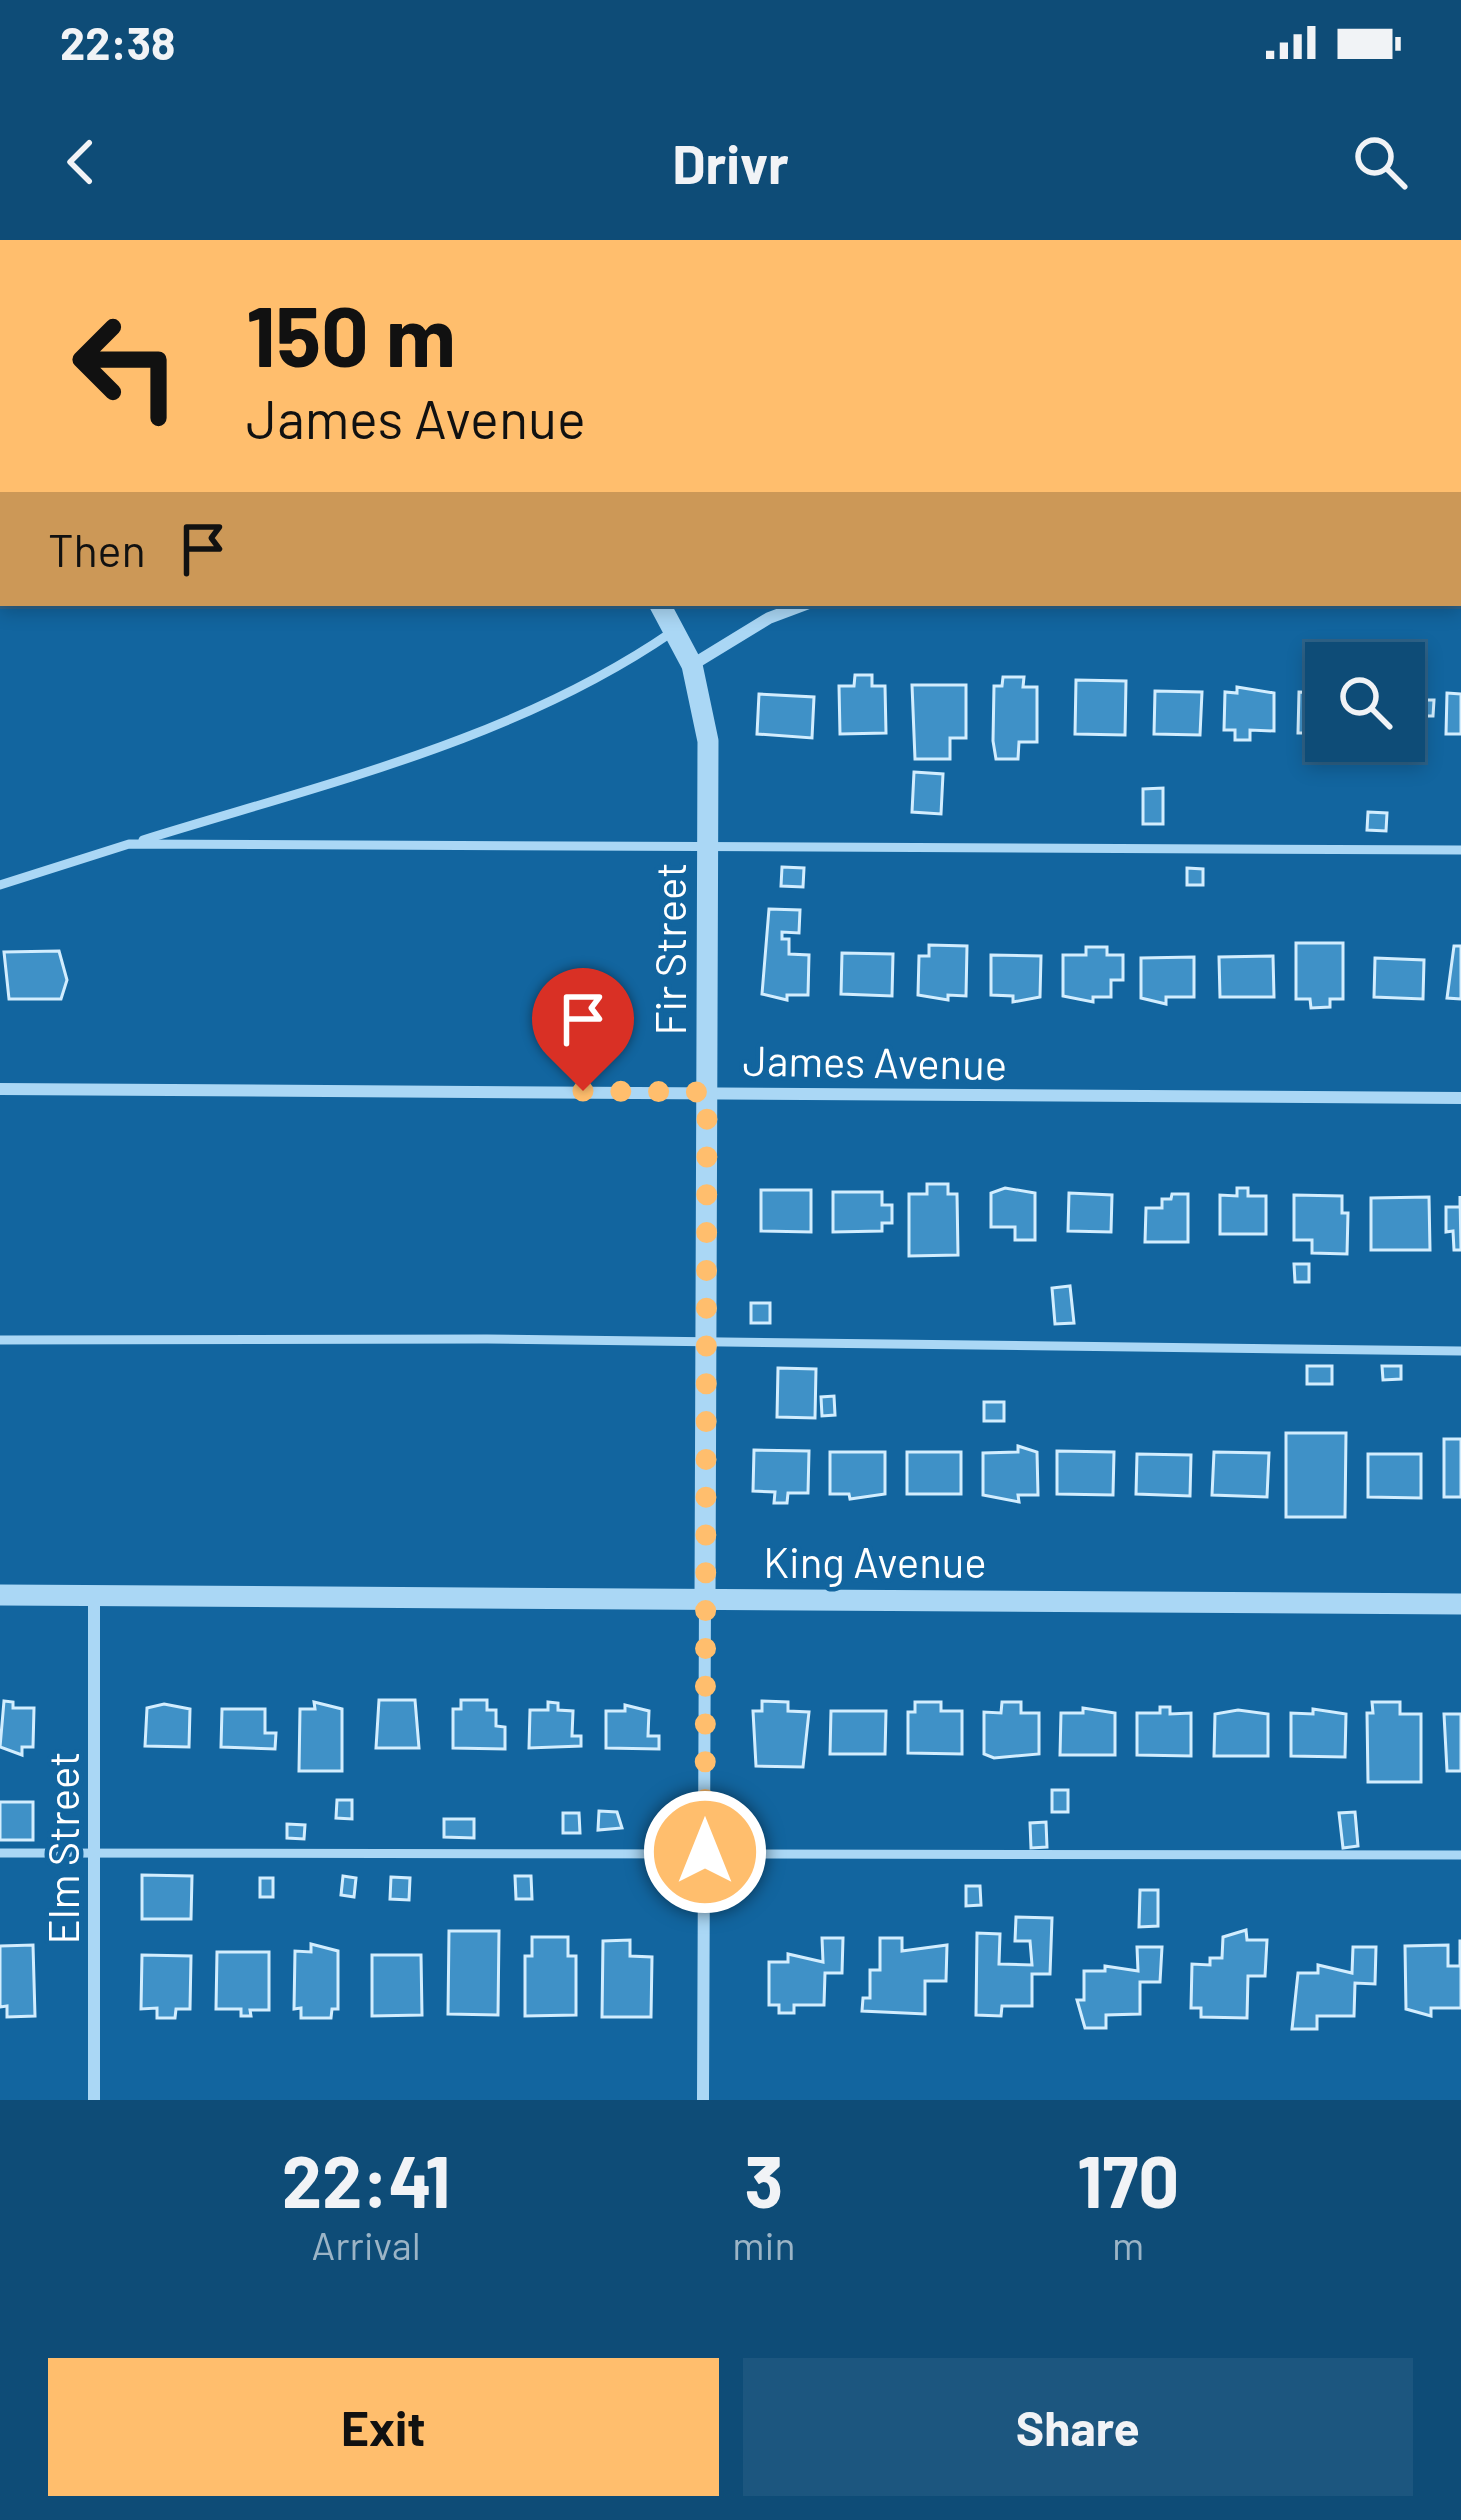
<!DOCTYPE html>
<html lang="en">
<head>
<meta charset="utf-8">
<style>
	body { margin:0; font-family:Barlow,sans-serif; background:#1c567f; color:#f1f3f6; height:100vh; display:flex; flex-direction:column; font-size:45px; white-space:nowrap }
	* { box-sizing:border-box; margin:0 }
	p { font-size:39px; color:#9bb4c6 }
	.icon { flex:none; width:66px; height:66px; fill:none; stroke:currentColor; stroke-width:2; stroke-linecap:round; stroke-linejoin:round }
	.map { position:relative; height:1860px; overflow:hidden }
	.side { display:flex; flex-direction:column; background:#0e4c77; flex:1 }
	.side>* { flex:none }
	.top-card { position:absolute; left:0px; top:0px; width:1461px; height:366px; box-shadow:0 6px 18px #0003,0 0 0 3px #2e6389; background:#ffbe6d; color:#111; overflow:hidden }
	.buttons { position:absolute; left:1305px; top:402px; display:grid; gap:24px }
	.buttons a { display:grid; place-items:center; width:120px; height:120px; border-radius:0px; background:#0e4c77; box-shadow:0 6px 18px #0003,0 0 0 3px #2e6389; font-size:60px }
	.pin { position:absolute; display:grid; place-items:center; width:102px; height:102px; color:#fff; margin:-123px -51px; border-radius:50% 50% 50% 0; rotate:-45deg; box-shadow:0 0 12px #0007 }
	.pin .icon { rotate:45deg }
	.me { position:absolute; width:132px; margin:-66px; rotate:0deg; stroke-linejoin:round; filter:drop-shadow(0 0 9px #0008) }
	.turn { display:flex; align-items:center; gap:42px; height:252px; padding:0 48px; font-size:54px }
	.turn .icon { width:156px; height:156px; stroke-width:2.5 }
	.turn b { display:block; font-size:84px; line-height:102px }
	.then { display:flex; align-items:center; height:114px; padding:0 48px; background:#0003; gap:24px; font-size:45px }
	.eta { display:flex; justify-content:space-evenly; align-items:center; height:204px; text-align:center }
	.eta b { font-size:72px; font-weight:700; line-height:84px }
	.primary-button { display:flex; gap:24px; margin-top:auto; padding:24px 48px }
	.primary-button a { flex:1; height:138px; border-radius:0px; background:#ffbe6d; color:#111; font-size:48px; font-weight:700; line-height:138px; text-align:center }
	.primary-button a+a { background:#1c567f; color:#f1f3f6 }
	.status { display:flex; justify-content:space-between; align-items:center; height:84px; padding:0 60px; background:#0e4c77; direction:ltr }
	.status svg { height:33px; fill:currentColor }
	header { display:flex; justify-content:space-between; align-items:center; height:156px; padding:0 48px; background:#0e4c77; font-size:54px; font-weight:700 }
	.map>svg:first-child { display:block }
	.building { fill:#3f91c7; stroke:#d2edfe; stroke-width:3 }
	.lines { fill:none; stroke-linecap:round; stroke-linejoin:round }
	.service { stroke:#aad7f5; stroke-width:9 }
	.minor { stroke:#aad7f5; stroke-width:12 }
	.tertiary { stroke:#aad7f5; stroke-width:21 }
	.route { stroke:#ffbe6d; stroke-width:21; stroke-dasharray:0 37.8 }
	.labels { text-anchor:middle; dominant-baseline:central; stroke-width:9; stroke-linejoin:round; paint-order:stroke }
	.street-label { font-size:42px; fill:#fff; stroke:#12659f }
</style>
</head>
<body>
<div class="status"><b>22:38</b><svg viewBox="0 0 49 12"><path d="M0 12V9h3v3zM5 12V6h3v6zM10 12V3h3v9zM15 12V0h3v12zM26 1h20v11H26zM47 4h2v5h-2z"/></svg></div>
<header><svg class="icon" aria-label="back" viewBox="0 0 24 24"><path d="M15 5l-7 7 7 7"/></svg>Drivr<svg class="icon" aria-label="search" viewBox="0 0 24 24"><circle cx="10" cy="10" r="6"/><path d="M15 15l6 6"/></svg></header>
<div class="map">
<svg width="1461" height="1860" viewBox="0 0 1461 1860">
	<rect width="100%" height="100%" fill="#12659f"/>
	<!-- building -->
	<g class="building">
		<polygon points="855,435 872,435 872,446 885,446 886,493 840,494 839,446 854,446"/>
		<polygon points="1003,437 1024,437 1023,447 1037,447 1037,502 1019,502 1018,519 996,519 993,501 994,446 1002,446"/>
		<polygon points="1076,440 1126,441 1125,495 1075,494"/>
		<polygon points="912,445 966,445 966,498 950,498 950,519 915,519"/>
		<polygon points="1237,447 1274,453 1274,491 1250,490 1250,500 1235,500 1235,490 1224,490 1225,452 1237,453"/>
		<polygon points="1155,451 1202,452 1200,495 1154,494"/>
		<polygon points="1404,451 1425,451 1425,460 1434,460 1433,476 1425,476 1425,495 1404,495"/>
		<polygon points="1299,452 1326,453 1326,493 1298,493"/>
		<polygon points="1447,453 1461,454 1461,494 1446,494"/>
		<polygon points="759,454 814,457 812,498 757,494"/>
		<polygon points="914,532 943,534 941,574 912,572"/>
		<polygon points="1163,548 1163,584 1143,584 1143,549"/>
		<polygon points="1368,572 1387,573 1386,591 1367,590"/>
		<polygon points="782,627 804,628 803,647 781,646"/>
		<polygon points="1187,628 1203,629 1203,645 1187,645"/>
		<polygon points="769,669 800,670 799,693 782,692 782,699 789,699 789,714 809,715 808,755 787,755 787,760 762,754"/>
		<polygon points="1296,703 1343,703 1343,759 1330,759 1330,767 1311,768 1310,759 1296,759"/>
		<polygon points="929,705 967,706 966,756 948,755 948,760 918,755 919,716 929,716"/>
		<polygon points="1454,706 1461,706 1461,759 1447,758"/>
		<polygon points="1086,707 1107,707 1107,715 1123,715 1123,740 1111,740 1111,757 1093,757 1093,762 1063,756 1063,715 1086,715"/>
		<polygon points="59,711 67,740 61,759 9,759 4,712"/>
		<polygon points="842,713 893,714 892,756 841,754"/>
		<polygon points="991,715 1041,716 1040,757 1013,762 1013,756 991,755"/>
		<polygon points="1273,716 1274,757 1220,757 1219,717"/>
		<polygon points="1194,717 1194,757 1166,757 1166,764 1141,758 1141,718"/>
		<polygon points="1375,718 1424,720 1423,759 1374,757"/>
		<polygon points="927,944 948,944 948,954 957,954 958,1015 909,1016 909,954 927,954"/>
		<polygon points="1005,948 1035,953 1035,1000 1015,1000 1015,987 991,987 991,953"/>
		<polygon points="1237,948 1248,948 1248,956 1266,956 1266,994 1220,994 1220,955 1237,956"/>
		<polygon points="761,950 811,950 811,992 761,991"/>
		<polygon points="833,952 882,952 882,965 892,965 892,983 882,983 882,991 833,992"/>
		<polygon points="1069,953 1112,955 1111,992 1068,991"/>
		<polygon points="1172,954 1188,954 1188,1002 1145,1002 1146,968 1162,968 1162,959 1171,959"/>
		<polygon points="1294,955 1342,956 1342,973 1348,973 1347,1014 1312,1013 1312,1000 1294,1000"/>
		<polygon points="1460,956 1461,1010 1454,1010 1453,991 1446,992 1446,967 1460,967"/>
		<polygon points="1429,957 1430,1010 1371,1010 1371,958"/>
		<polygon points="1294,1024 1309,1024 1309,1042 1295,1042"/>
		<polygon points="1070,1046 1074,1083 1055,1084 1052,1048"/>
		<rect x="751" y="1063" width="19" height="20"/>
		<rect x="1307" y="1126" width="25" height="18"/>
		<polygon points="1382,1126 1401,1126 1401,1139 1383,1140"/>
		<polygon points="778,1128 816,1129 815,1178 777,1177"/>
		<polygon points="834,1156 835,1175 822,1176 821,1157"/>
		<rect x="984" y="1162" width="20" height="19"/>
		<polygon points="1286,1193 1346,1193 1345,1277 1286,1277"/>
		<rect x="1444" y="1199" width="17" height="58"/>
		<polygon points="1018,1206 1037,1212 1038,1255 1018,1255 1019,1262 983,1255 983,1213 1018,1212"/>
		<polygon points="754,1210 809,1211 808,1253 788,1253 787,1263 774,1263 775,1252 753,1251"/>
		<polygon points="1057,1211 1114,1212 1113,1255 1057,1254"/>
		<polygon points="830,1212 885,1212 885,1254 850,1259 849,1254 830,1254"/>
		<rect x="907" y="1212" width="54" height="42"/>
		<polygon points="1214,1212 1269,1213 1267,1257 1212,1255"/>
		<polygon points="1137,1214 1191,1215 1190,1256 1136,1254"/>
		<polygon points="1368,1214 1421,1214 1421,1258 1368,1257"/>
		<polygon points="379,1460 415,1460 419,1508 376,1508"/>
		<polygon points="461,1460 487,1460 487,1470 496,1470 496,1486 505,1487 505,1509 453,1508 453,1469 461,1469"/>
		<polygon points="4,1461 13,1462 13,1468 34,1468 33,1507 22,1507 22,1515 0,1507"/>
		<polygon points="762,1461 788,1462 788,1471 809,1472 803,1527 756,1526 753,1471 762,1471"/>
		<polygon points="314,1462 342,1469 342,1531 299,1531 300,1469 315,1469"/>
		<polygon points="548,1462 558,1463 558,1470 573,1471 572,1496 581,1496 581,1506 529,1508 530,1470 548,1470"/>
		<polygon points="915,1462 941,1462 941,1471 962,1471 962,1514 908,1513 908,1472 915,1472"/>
		<polygon points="1002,1462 1021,1462 1021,1473 1039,1473 1039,1514 994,1518 984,1514 984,1472 1001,1473"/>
		<polygon points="1372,1462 1400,1462 1400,1474 1421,1474 1421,1542 1368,1542 1367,1473 1373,1473"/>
		<polygon points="164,1464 190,1469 189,1507 145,1506 147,1468"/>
		<polygon points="625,1465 649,1471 648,1496 659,1496 659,1509 606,1508 606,1471 625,1471"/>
		<polygon points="1160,1467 1170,1467 1170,1474 1191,1473 1191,1516 1137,1515 1137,1473 1160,1473"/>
		<polygon points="1083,1468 1115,1473 1115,1515 1060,1515 1061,1473 1083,1473"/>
		<polygon points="222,1469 265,1469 265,1493 276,1493 275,1509 221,1507"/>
		<polygon points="1313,1469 1346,1474 1345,1517 1291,1516 1291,1473 1313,1474"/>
		<polygon points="1238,1470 1268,1474 1268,1516 1214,1516 1215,1474"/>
		<polygon points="831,1471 886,1471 885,1514 830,1514"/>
		<polygon points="1444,1474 1461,1474 1461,1531 1447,1531"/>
		<rect x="1052" y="1550" width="16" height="22"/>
		<polygon points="337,1560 352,1560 352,1579 336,1578"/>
		<rect x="0" y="1562" width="33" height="38"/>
		<polygon points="599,1571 617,1572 622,1588 598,1590"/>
		<polygon points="1355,1572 1358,1606 1343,1608 1339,1573"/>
		<polygon points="563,1573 579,1573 580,1593 563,1593"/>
		<polygon points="444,1579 474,1579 474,1598 444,1597"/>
		<polygon points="1046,1582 1047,1607 1031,1608 1030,1583"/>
		<polygon points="287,1584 305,1585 304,1599 287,1598"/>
		<polygon points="142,1635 192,1636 191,1679 142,1679"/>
		<polygon points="343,1636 356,1638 354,1657 341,1655"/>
		<polygon points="515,1636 531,1636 532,1659 516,1659"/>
		<polygon points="391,1637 410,1638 409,1660 390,1659"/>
		<rect x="260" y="1638" width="13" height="19"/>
		<polygon points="966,1646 980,1646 981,1665 966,1666"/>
		<polygon points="1140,1650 1158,1650 1158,1686 1139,1687"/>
		<polygon points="1016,1677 1052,1678 1050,1734 1032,1734 1032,1766 1002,1766 1001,1776 976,1775 977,1693 1000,1694 999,1724 1032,1725 1030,1701 1015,1701"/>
		<polygon points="1246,1690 1247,1700 1267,1700 1265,1736 1248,1736 1247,1778 1201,1777 1201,1768 1191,1768 1192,1724 1210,1725 1210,1718 1222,1718 1223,1697"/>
		<polygon points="449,1691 499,1691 498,1775 448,1774"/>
		<polygon points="532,1697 568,1697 568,1716 576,1716 576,1775 525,1776 525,1716 532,1716"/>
		<polygon points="822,1698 843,1698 842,1733 825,1733 824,1765 794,1765 794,1773 779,1773 779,1765 769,1765 769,1722 788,1722 788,1714 823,1722"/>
		<polygon points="880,1698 902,1698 902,1711 947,1705 946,1741 925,1741 925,1774 862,1771 863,1758 870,1758 870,1730 880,1730"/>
		<polygon points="630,1700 630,1716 652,1717 651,1777 602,1777 603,1701"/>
		<polygon points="1460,1701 1461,1701 1461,1768 1431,1768 1431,1776 1406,1769 1405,1706 1448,1705 1448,1726 1460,1726"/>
		<polygon points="311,1704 338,1711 338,1769 332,1769 331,1778 301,1778 301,1768 294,1769 295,1711 311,1712"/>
		<polygon points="33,1705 35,1776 7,1777 7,1766 0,1767 0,1706"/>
		<polygon points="1137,1707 1162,1707 1160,1742 1140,1742 1140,1774 1106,1775 1106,1788 1085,1788 1077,1760 1084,1760 1084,1731 1105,1731 1105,1726 1138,1731"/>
		<polygon points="1353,1707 1376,1707 1375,1744 1355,1743 1354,1776 1317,1776 1317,1789 1292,1789 1298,1733 1318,1733 1318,1725 1352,1733"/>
		<polygon points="217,1712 269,1712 269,1770 250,1770 251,1776 241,1776 241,1769 216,1769"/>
		<polygon points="142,1715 191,1716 190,1769 176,1769 175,1778 157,1778 157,1768 141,1769"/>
		<polygon points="372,1715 421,1715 422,1775 372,1776"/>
	</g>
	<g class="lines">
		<!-- service -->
		<g class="service">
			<polyline points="1018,0 1020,3"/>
			<polyline points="67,3 73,0"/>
			<polyline points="1211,3 1215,0"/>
			<polyline points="0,34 3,33"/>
			<polyline points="1458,108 1461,108"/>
			<path d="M143,600C323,544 515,500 672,392"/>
			<polyline points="0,645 129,604 1461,610"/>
			<polyline points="0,1100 487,1099 1461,1111"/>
			<polyline points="0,1613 1461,1615"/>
		</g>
		<!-- minor -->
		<g class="minor">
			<polyline points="1458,353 1461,353"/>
			<polyline points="692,425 769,378 809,363"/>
			<polyline points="0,849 1461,858"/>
			<polyline points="94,1356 94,1860"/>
			<polyline points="703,1860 705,1359"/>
		</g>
		<!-- tertiary -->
		<g class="tertiary">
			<polyline points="402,0 404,3"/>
			<polyline points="629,3 633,0"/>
			<polyline points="0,353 3,351"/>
			<polyline points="659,363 692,425 708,501 705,1359"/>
			<polyline points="0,1355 1461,1364"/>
		</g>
	</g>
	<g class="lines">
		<!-- route -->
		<polyline class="route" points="583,851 707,852 705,1612"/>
	</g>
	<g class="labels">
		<!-- street labels -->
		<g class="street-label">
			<text transform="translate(669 709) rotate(-90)">Fir Street</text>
			<text transform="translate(875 821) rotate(1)">James Avenue</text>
			<text x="875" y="1321">King Avenue</text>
			<text transform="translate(62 1608) rotate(-90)">Elm Street</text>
		</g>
	</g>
</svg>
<div class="buttons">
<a><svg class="icon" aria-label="search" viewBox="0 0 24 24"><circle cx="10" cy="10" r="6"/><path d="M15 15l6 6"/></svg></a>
</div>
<div class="pin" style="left:583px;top:851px;background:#d93025"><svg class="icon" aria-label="arrive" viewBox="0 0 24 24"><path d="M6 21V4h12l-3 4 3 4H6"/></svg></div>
<svg class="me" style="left:705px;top:1612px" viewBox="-20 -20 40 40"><circle r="17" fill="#ffbe6d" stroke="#fff" stroke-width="3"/><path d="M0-11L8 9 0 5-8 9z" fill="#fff"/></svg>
<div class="top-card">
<div class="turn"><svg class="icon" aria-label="left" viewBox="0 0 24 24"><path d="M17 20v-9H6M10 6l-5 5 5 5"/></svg><div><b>150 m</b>James Avenue</div></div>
<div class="then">Then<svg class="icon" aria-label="arrive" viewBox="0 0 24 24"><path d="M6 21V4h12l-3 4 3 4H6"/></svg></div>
</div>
</div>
<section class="side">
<div class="eta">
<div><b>22:41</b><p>Arrival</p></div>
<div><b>3</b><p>min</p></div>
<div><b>170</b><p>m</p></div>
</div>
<div class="primary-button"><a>Exit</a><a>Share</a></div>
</section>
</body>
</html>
